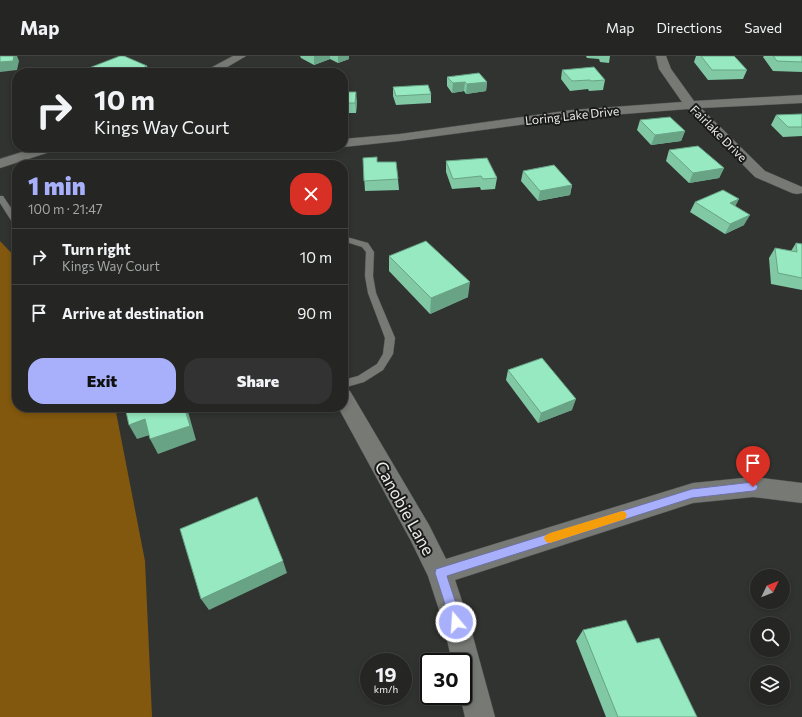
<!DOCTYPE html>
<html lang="en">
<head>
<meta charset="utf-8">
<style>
	body { margin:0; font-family:Commissioner,sans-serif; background:#313231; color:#f1f3f6; height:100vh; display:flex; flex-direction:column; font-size:15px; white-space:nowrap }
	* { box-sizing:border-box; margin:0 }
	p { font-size:13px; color:#a3a5a6 }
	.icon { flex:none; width:22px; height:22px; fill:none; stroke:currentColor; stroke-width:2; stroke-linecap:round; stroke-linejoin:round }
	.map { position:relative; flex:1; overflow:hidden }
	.details { position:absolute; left:12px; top:104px; width:336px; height:252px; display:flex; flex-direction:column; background:#252624; border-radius:16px; box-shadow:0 2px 6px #0003,0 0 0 1px #424341 }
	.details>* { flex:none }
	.banner { position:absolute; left:12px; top:12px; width:336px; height:84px; border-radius:16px; box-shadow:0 2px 6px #0003,0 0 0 1px #424341; background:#252624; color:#f1f3f6; overflow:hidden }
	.needle { width:26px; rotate:47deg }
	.controls { position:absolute; left:750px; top:513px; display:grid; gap:8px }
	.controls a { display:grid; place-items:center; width:40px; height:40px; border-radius:50%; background:#252624; box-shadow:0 2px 6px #0003,0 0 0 1px #424341; font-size:20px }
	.speed { position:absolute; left:360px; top:597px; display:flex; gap:8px; font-size:20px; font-weight:700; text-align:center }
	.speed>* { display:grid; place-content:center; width:52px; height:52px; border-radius:50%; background:#252624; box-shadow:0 2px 6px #0003,0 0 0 1px #424341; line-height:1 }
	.speed small { font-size:10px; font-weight:400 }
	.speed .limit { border:2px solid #111; border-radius:6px; background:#fff; color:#111 }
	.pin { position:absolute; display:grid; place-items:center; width:34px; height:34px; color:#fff; margin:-41px -17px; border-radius:50% 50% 50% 0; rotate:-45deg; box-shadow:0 0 4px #0007 }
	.pin .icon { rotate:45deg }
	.me { position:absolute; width:44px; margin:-22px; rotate:342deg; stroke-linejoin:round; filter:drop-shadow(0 0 3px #0008) }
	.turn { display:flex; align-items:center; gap:14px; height:84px; padding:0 16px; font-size:18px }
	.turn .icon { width:52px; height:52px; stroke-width:2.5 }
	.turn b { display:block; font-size:28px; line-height:34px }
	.round { display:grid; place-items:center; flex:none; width:42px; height:42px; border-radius:16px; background:#313231 }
	.summary { display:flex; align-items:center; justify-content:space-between; height:68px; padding:0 16px }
	h1 { font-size:24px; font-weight:800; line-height:30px; color:#a8b0fc }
	.primary-button { display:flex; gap:8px; margin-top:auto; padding:8px 16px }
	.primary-button a { flex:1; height:46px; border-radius:16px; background:#a8b0fc; color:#111; font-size:16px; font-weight:800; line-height:46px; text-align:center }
	.primary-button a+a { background:#313231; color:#f1f3f6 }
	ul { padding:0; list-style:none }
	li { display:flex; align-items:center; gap:12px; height:56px; padding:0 16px; border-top:1px solid #424341 }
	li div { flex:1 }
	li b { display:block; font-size:15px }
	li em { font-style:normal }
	header { display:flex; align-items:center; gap:24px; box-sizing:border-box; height:56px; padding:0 20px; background:#252624; border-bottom:1px solid #424341 }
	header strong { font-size:19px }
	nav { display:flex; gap:22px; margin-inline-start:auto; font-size:14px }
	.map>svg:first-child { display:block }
	.forest { fill:#82580e }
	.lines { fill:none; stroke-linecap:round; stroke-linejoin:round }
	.lane-casing { stroke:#50514f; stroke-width:1 }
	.street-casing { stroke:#50514f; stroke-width:1 }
	.lane { fill:#777975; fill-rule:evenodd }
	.street { fill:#777975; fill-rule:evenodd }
	.wall { fill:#81c8a5 }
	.shaded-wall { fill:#69a386 }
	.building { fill:#96e9c0; stroke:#69a386 }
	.route { fill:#a8b0fc; stroke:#6d72a4 }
	.slow { fill:#f59e0b }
	.labels { text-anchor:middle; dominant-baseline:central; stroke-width:4; stroke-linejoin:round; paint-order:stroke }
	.far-street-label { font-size:12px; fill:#ebecea; stroke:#1a1b19 }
	.near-street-label { font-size:17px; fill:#ebecea; stroke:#1a1b19 }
</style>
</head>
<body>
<header>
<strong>Map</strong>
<nav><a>Map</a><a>Directions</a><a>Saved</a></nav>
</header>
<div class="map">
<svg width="802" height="661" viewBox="0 0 802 661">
	<rect width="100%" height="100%" fill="#313330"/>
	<!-- forest -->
	<polygon class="forest" points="0,185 17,203 17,351 115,351 145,505 152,661 0,661"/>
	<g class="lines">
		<!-- lane casing -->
		<g class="lane-casing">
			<g id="lane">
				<polygon points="0,140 3,140 17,161 17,169 14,169 0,147"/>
				<polygon points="343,180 368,187 374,196 373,220 376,237 395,282 393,298 383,314 364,326 343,332 343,324 358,320 377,308 383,298 385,282 368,237 365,220 366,196 362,191 343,185"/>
			</g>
		</g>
		<!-- street casing -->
		<g class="street-casing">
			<g id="street">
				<polygon points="233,0 246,0 217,17 203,17 205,15"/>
				<polygon points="656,0 666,0 671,13 694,45 802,39 802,47 701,52 765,115 802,131 802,137 797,138 792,137 755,121 688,53 572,62 400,85 343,91 343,83 400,78 572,54 682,46 659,13"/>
				<polygon points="38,91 58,91 56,94 0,112 0,103"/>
				<polygon points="343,333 350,335 429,469 446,503 693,427 753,421 802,427 802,447 753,441 693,447 455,524 469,566 495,661 465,661 460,640 463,640 463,606 452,606 443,566 428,520 411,485 338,351 343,351"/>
			</g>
		</g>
		<!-- lane -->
		<use href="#lane" class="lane"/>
		<!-- street -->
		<use href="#street" class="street"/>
	</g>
	<!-- wall -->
	<g class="wall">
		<polygon points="300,0 349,0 349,3 338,7 330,3 314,9 301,2"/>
		<polygon points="586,0 610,0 609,7 600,6 599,3 587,2"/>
		<polygon points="696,0 734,0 747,14 743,23 708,24 694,6"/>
		<polygon points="764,0 802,0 802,16 773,15 763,1"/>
		<polygon points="147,10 149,17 91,17 89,12"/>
		<polygon points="562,14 605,24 603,34 589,35 588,33 570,35 561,23"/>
		<polygon points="447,21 487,26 486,35 466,38 464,35 452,37 447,30"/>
		<polygon points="393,31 431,38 431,47 396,49 393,40"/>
		<polygon points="343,36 357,45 356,57 343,57"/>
		<polygon points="802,58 802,80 783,81 771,69 776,59"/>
		<polygon points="640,64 685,75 681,85 651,89 637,74"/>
		<polygon points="203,91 227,91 209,97"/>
		<polygon points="669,94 724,112 719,122 689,127 666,105"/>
		<polygon points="363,102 377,106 398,123 399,134 365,135"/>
		<polygon points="446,105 497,122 495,133 481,134 480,131 452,133 446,116"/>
		<polygon points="523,115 572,129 570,139 538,145 521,125"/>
		<polygon points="695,146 735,150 744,169 725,178 690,156"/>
		<polygon points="796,187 802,188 802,234 771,228 769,202 775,192 791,195"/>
		<polygon points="389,200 468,241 430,258 389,215"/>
		<polygon points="508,314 572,354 538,367 506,324"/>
		<polygon points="583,574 637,587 697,661 606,661 576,585"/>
	</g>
	<!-- shaded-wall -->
	<g class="shaded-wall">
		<polygon points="14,0 17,0 19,5 17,14 0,16 0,6"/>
		<polygon points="314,0 330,0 330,3 314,9"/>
		<polygon points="338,0 349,0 349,3 338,7"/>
		<polygon points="147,10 149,17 134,17 134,16"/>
		<polygon points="125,12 127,17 111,17"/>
		<polygon points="465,26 464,35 452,37 453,27"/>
		<polygon points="487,26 486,35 466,38 467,28"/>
		<polygon points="356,36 357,45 356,57 355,47"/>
		<polygon points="685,75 681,85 651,89 655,79"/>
		<polygon points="207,91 227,91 209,97"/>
		<polygon points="724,112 719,122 689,127 693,117"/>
		<polygon points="572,129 570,139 538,145 540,135"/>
		<polygon points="739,143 734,153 730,147"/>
		<polygon points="750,159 744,169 725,178 730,168"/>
		<polygon points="470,226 468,241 430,258 431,242"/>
		<polygon points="576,343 572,354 538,367 541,357"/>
		<polygon points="184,351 188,351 187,352 196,384 158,398 150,383"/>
		<polygon points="145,363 153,378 137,383 129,369"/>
		<polygon points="283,505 287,517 209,554 201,543"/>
	</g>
	<!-- building -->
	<g class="building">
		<polygon points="0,0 14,0 13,5 0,6"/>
		<polygon points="120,0 124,0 147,10 134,16 125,12 111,17 101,17 89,12"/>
		<polygon points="701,0 734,0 747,14 712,14"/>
		<polygon points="773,0 802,0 802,6 777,5"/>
		<polygon points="594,11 605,24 591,25 590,24 572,25 562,14"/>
		<polygon points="479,17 487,26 467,28 465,26 453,27 447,21"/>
		<polygon points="428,29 431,38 396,40 393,31"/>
		<polygon points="343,36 356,36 355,47 343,47"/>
		<polygon points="802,58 802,71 788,71 776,59"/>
		<polygon points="670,61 685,75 655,79 640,64"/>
		<polygon points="698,90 724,112 693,117 669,94"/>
		<polygon points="377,101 377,106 396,106 398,123 364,125 363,102"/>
		<polygon points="487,102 497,122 483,123 481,120 453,123 446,105"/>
		<polygon points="554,109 572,129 540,135 523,115"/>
		<polygon points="723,134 739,143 730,147 750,159 730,168 695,146"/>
		<polygon points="426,185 470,226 431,242 389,200"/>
		<polygon points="796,187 802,188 802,222 778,217 775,192 797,196"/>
		<polygon points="542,302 576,343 541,357 508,314"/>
		<polygon points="125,351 184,351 190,370 150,383 145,363 129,369"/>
		<polygon points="257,441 283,505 201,543 180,473"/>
		<polygon points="626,564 637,587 659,582 697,661 618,661 583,574"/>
	</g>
	<!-- route -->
	<polygon class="route" points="753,426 756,428 758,431 756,434 753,435 692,442 447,520 462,566 461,570 456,572 452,570 435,517 436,513 692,433"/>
	<!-- slow -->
	<polygon class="slow" points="622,455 625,456 627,459 625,463 622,464 550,487 546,486 544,482 546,479 550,477"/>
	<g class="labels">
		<!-- far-street labels -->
		<g class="far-street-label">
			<text transform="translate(572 59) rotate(-6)">Loring Lake Drive</text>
			<text transform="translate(719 77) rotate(45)">Fairlake Drive</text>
		</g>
		<!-- near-street labels -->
		<g class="near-street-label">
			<text transform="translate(405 452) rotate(61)">Canobie Lane</text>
		</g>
	</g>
</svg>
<div class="controls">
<a><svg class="needle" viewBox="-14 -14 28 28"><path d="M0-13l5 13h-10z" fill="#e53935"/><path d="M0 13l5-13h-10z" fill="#a3a5a6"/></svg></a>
<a><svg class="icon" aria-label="search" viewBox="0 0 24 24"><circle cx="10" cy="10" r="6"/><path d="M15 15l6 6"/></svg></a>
<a><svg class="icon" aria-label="layers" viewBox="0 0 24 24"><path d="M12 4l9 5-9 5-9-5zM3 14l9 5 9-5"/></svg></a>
</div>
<div class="speed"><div>19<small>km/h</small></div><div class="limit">30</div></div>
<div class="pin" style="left:753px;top:431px;background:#d93025"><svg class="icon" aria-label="arrive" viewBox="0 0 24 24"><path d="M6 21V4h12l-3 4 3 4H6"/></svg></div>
<svg class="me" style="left:456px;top:566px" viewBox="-20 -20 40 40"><circle r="17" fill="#a8b0fc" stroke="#fff" stroke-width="3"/><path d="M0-11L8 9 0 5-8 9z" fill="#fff"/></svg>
<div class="banner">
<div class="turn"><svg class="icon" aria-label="right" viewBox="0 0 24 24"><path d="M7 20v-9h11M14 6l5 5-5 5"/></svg><div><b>10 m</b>Kings Way Court</div></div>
</div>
<section class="details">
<div class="summary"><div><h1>1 min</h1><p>100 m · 21:47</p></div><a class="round" style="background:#d93025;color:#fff"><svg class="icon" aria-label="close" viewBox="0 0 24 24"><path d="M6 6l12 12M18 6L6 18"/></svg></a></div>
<ul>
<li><svg class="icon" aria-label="right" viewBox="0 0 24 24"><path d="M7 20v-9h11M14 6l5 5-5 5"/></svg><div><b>Turn right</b><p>Kings Way Court</p></div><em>10 m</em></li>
<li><svg class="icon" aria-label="arrive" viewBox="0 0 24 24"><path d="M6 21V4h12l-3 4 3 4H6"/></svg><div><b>Arrive at destination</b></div><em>90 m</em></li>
</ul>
<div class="primary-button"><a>Exit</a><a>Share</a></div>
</section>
</div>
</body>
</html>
